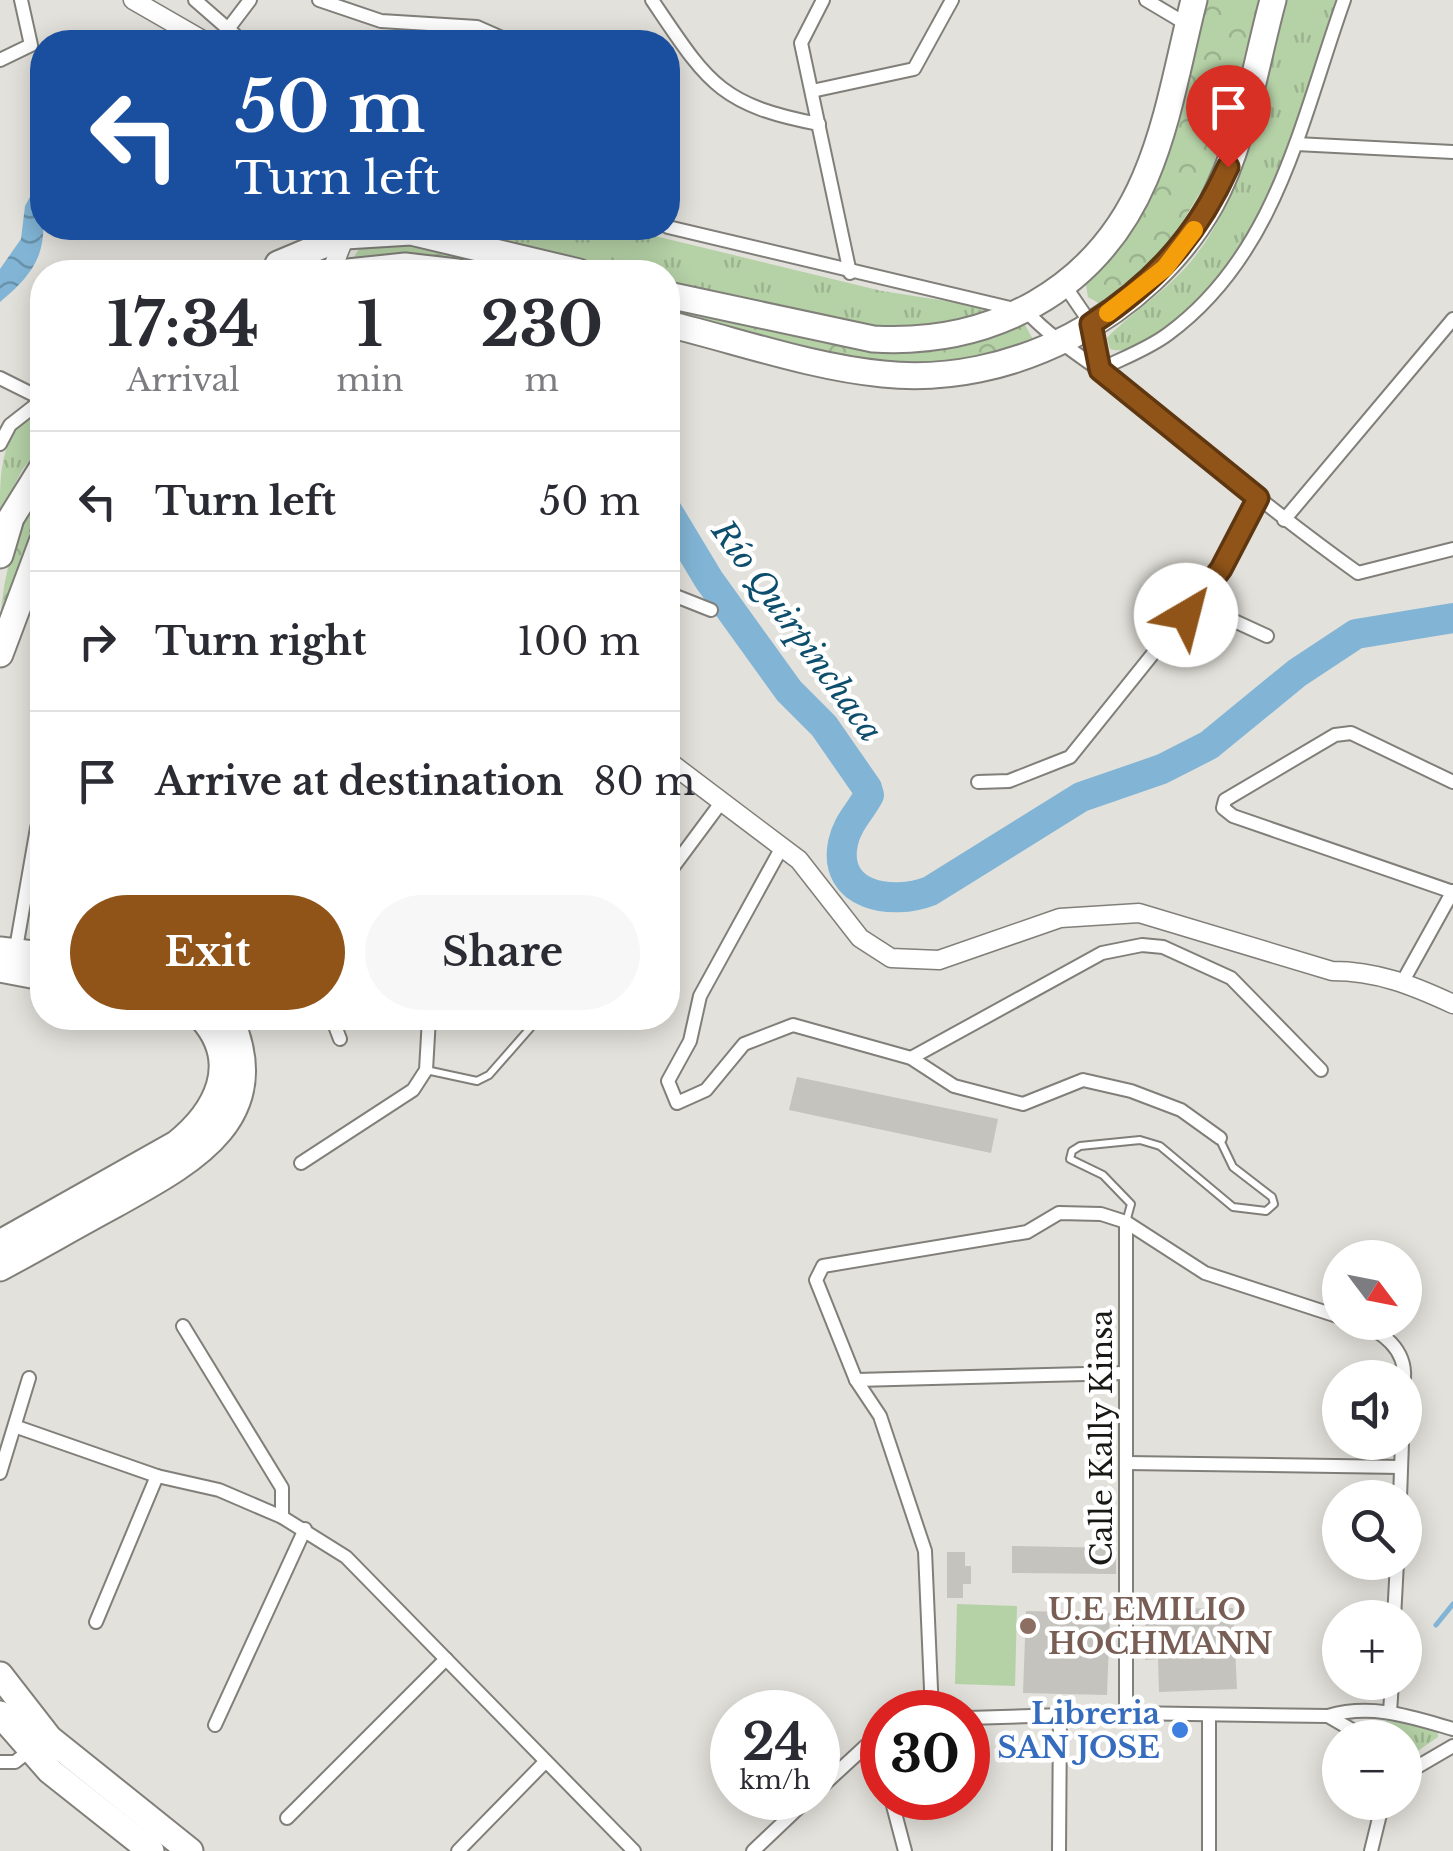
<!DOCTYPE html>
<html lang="en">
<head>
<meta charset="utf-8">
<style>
	body { margin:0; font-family:"Libre Baskerville",serif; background:#f7f7f7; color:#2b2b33; height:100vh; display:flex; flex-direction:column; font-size:38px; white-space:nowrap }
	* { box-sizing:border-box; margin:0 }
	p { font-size:32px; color:#7c7c81 }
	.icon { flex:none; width:55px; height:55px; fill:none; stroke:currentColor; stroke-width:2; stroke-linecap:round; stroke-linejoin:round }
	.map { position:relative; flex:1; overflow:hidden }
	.panel { position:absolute; left:30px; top:260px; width:650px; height:770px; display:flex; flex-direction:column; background:#fff; border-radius:40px; box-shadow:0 5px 25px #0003 }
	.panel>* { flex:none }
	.top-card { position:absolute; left:30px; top:30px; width:650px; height:210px; border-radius:40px; box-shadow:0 5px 25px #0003; background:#1a4fa0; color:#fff; overflow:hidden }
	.needle { width:65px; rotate:122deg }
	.controls { position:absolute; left:1322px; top:1240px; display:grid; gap:20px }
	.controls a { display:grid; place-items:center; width:100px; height:100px; border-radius:50%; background:#fff; box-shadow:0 5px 25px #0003; font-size:50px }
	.speed { position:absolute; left:710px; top:1690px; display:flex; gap:20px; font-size:50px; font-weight:700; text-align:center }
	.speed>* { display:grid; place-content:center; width:130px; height:130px; border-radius:50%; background:#fff; box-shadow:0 5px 25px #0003; line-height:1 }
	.speed small { font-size:25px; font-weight:400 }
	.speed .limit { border:15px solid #d22; background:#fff; color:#111 }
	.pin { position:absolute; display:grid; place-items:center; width:85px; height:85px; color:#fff; margin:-102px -42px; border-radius:50% 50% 50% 0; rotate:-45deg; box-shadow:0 0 10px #0007 }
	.pin .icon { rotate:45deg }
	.me { position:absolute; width:110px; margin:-55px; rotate:37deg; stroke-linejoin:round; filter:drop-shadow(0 0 8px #0008) }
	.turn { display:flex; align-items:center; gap:35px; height:210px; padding:0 40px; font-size:45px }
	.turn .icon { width:130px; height:130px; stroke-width:2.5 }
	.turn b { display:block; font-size:70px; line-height:85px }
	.eta { display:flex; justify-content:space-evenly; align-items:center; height:170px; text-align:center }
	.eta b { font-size:60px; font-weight:800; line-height:70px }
	.action { display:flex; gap:20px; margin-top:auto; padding:20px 40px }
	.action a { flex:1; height:115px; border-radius:60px; background:#915418; color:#fff; font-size:40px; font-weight:800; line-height:115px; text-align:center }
	.action a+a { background:#f7f7f7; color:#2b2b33 }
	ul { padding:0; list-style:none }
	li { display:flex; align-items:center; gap:30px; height:140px; padding:0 40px; border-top:2px solid #e1e1e2 }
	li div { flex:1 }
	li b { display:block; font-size:38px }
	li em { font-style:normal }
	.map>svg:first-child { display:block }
	.grass { fill:url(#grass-tufts) }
	.park { fill:url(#park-crowns) }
	.garden { fill:#b5d1a6 }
	.water { fill:url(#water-waves) }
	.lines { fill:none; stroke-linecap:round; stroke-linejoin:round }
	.stream { stroke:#82b5d5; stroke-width:5 }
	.river { stroke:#82b5d5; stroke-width:30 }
	.building { fill:#c5c3bd }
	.lane-casing { stroke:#817f79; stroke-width:10 }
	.street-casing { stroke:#817f79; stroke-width:16 }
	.secondary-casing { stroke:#817f79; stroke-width:21 }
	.highway-casing { stroke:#817f79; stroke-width:29 }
	.lane { stroke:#fff; stroke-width:6 }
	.street { stroke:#fff; stroke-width:12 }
	.secondary { stroke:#fff; stroke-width:18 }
	.highway { stroke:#fff; stroke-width:25 }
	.route-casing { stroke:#5e3710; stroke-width:25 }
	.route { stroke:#915418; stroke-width:18 }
	.slow { stroke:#f59e0b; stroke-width:18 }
	.education-dot { fill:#8d6e63; stroke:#fff; stroke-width:4 }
	.shop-dot { fill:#3f7fe0; stroke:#fff; stroke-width:4 }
	.labels { text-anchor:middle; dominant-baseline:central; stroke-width:9; stroke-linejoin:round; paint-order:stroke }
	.street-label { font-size:30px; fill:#181815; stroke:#fff }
	.education-label { font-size:30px; font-weight:bold; fill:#785e54; stroke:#fff; text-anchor:start }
	.shop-label { font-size:30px; font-weight:bold; fill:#366cbe; stroke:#fff; text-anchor:end }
	.water-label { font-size:32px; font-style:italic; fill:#0d4e6d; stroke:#fff }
</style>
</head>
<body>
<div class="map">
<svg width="1453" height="1851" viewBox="0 0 1453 1851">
	<defs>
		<pattern id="grass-tufts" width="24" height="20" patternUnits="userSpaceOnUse" patternTransform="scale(2.5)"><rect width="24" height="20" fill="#b5d1a6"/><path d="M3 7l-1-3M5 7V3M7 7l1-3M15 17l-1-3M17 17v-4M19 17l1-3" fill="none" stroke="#9bb38e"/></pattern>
		<pattern id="park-crowns" width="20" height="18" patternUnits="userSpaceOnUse" patternTransform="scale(2.5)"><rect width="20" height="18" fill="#b5d1a6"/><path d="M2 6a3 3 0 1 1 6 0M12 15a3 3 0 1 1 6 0" fill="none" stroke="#9bb38e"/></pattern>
		<pattern id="water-waves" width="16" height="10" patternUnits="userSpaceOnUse" patternTransform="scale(2.5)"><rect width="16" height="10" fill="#82b5d5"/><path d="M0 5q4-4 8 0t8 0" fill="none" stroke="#6992ac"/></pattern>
	</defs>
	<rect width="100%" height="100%" fill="#e3e1db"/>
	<!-- grass -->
	<g class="grass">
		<path d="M1286,0H1336C1300,115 1270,275 1152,336C1139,343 1125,354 1110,349L1107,338C1134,310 1167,291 1192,260C1250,189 1262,86 1286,0Z"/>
		<polygon points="447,228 622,228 882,291 1004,310 978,319 882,331 668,284 668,272 622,272"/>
		<path d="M42,408V444L22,470L0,513C0,469 0,432 42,408Z"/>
		<polygon points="1387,1721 1437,1727 1438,1737 1416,1752 1405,1751 1405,1738 1382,1737 1378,1727"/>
	</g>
	<!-- park -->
	<g class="park">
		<polygon points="1207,0 1262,0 1210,176 1165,251 1102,305 1088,297 1086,285 1123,243 1159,173"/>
		<path d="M414,244L538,272C474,272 416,245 352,261L360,247Z"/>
		<path d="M668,305C778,328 919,382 1024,323L1035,343C905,389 796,344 668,316Z"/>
		<path d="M42,488V514L22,554L0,635C0,582 14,533 42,488Z"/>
	</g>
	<!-- garden -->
	<polygon class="garden" points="957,1604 1017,1606 1015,1686 955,1684"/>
	<!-- water -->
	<path class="water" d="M42,175C43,236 54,258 0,302V269L21,239L25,206Z"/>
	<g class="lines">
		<!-- stream -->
		<polyline class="stream" points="1436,1625 1453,1604"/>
		<!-- river -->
		<path class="river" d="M668,512L709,580L789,691L824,726L867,788L869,795C860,812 847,823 843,843C832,896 892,906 930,891L1081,797L1162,769L1209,745L1297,673L1356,634L1453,618"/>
	</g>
	<!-- building -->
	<g class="building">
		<polygon points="797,1077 998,1119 991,1153 789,1110"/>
		<polygon points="1012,1546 1116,1548 1116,1574 1012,1573"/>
		<polygon points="947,1552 965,1552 965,1566 971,1566 971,1584 963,1584 963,1598 947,1598"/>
		<polygon points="1233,1608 1237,1689 1159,1692 1158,1659 1145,1660 1145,1609"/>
		<polygon points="1026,1611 1110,1613 1107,1695 1023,1693"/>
	</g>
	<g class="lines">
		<!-- lane casing -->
		<g class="lane-casing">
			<g id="lane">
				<polyline points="426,1070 477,1081 489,1075 539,1018"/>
				<polyline points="1126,1222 1131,1204 1103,1175 1070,1159 1072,1151 1080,1146 1140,1140 1160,1146 1233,1207 1266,1211 1274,1204 1272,1197 1233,1167 1220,1140"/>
			</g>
		</g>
		<!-- street casing -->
		<g class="street-casing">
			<g id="street">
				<polyline points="195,0 243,42"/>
				<polyline points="319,0 381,21 477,27 511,42"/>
				<path d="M652,0C707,81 718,105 819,124"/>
				<polyline points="823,0 801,43 850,273"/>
				<polyline points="1146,0 1188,25"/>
				<polyline points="228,29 250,0"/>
				<polyline points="0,60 31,45 21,0"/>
				<polyline points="812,91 914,69 952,0"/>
				<polyline points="1296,144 1453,152"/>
				<path d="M668,227L1027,312C1056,343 1090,361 1123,388C1200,451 1277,515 1358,573L1453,549"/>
				<polyline points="1063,283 1091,324 1101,369"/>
				<path d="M1101,369C1123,358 1148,349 1168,334C1277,254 1301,120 1344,0"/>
				<polyline points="0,378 42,399"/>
				<polyline points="0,444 10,425 42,400"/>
				<polyline points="1284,520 1453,319"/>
				<polyline points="668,593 711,610"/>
				<polyline points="1195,603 1267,636"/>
				<polyline points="978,782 1009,781 1070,757 1221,569 1258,498"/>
				<polyline points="782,847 700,996 690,1041 668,1081 677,1103 706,1090 744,1044 793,1025 911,1058 954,1086 1023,1104 1083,1080 1131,1091 1181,1110 1220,1138"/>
				<polyline points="668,874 720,804"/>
				<polyline points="1453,892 1233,816 1223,808 1225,800 1335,735 1351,733 1453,782"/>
				<polyline points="15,954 37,828 42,821"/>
				<polyline points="1403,981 1453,891"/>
				<polyline points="332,1018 340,1039"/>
				<polyline points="911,1058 1102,953 1142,945 1163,947 1231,978 1321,1070"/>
				<polyline points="301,1163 413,1090 426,1070 429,1018"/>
				<polyline points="1126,1222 1126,1713"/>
				<path d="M1357,1322C1382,1331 1406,1349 1404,1378"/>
				<polyline points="183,1326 282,1488 282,1517"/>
				<polyline points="856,1380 1126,1373"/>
				<polyline points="17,1427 157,1476 219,1490 282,1517 346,1557 634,1851"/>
				<polyline points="1126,1463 1401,1467"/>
				<polyline points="0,1473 29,1378"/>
				<polyline points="1400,1498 1402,1442"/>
				<polyline points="1394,1618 1397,1562"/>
				<polyline points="96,1622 157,1476"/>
				<polyline points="932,1712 925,1551 880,1416 856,1380 816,1280 823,1266 1027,1232 1059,1213 1101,1214 1126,1222 1205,1273 1340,1317"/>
				<polyline points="1390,1712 1392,1682"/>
				<polyline points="1209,1715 1209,1851"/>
				<polyline points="1328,1716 1366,1738"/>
				<path d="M968,1718L1126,1713L1328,1716C1372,1703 1411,1717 1453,1729"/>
				<polyline points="215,1725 305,1529"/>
				<polyline points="875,1735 882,1763"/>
				<polyline points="0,1762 15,1762 34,1747"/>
				<polyline points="1405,1774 1453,1746"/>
				<polyline points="818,1790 882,1731"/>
				<polyline points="891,1798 905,1851"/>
				<polyline points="287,1818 446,1659"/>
				<polyline points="458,1851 545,1762"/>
				<polyline points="753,1851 809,1798"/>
				<polyline points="1059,1851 1060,1714"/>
				<polyline points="1371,1851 1383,1802"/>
			</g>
		</g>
		<!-- secondary casing -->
		<g class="secondary-casing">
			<g id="secondary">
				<polyline points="133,0 206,42"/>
				<polyline points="331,272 347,231"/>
				<path d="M668,761L799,860L860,938L891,958L939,960L1060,918L1139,913L1332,971C1377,971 1412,985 1453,1004"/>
			</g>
		</g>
		<!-- highway casing -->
		<g class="highway-casing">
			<g id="highway">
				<polyline points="278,264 345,236 411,232 579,272"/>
				<polyline points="348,272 405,266 457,272"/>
				<path d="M668,295L873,339C991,346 1097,291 1145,178C1169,122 1179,59 1194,0"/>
				<path d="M668,324C738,341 811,367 883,374C1010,388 1148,316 1211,204C1244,144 1255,66 1273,0"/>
				<polyline points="0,555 11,518 42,468"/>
				<polyline points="0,654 42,542"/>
				<polyline points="0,950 42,955"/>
				<polyline points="0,969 42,977"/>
				<path d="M0,1243L176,1144C217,1111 242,1063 202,1018"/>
				<path d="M0,1268C39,1247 77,1225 116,1204C191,1162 275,1119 230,1018"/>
				<polyline points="0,1675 49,1738 190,1851"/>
				<polyline points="0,1714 50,1771 151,1851"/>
			</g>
		</g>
		<!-- lane -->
		<use href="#lane" class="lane"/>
		<!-- street -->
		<use href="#street" class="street"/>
		<!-- secondary -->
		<use href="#secondary" class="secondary"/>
		<!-- highway -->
		<use href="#highway" class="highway"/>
	</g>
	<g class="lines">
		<!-- route casing -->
		<g class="route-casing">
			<path id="route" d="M1186,615L1221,569L1258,498L1100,370L1091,324C1154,283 1197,236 1228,167"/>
		</g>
		<!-- route -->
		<use href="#route" class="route"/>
		<!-- slow -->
		<polyline class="slow" points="1108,313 1165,268 1194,230"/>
	</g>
	<!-- markers -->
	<circle class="education-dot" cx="1028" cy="1626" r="10"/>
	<circle class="shop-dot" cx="1180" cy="1730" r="10"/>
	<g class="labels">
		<!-- street labels -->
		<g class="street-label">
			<text transform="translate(1101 1438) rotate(-90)">Calle Kally Kinsa</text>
		</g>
		<!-- education labels -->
		<g class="education-label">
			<text x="1048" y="1609">U.E EMILIO<tspan x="1048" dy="34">HOCHMANN</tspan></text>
		</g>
		<!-- shop labels -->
		<g class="shop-label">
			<text x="1160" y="1713">Libreria<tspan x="1160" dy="34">SAN JOSE</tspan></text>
		</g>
		<!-- water labels -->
		<g class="water-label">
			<text transform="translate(797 631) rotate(54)">Río Quirpinchaca</text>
		</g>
	</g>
</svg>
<div class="controls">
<a><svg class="needle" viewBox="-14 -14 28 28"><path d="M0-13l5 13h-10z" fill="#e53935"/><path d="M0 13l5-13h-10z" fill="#7c7c81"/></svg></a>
<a><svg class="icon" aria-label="sound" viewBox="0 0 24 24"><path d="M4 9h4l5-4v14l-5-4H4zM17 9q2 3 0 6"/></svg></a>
<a><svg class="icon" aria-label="search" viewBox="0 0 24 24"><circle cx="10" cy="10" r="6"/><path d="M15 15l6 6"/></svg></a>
<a>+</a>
<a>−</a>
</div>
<div class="speed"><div>24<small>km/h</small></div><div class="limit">30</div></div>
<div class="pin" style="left:1228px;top:167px;background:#d93025"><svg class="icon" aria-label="arrive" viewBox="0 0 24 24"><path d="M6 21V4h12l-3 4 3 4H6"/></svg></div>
<svg class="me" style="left:1186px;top:615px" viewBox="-20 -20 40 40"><circle r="19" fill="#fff"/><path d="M0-13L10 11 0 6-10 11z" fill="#915418"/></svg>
<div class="top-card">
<div class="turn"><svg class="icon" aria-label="left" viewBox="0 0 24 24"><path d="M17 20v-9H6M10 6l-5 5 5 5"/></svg><div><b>50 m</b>Turn left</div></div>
</div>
<section class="panel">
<div class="eta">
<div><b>17:34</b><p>Arrival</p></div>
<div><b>1</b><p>min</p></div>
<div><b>230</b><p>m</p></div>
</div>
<ul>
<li><svg class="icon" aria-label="left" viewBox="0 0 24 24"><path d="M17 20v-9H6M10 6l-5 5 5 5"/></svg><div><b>Turn left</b></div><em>50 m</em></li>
<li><svg class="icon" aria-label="right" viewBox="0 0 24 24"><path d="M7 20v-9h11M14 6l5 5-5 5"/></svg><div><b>Turn right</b></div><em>100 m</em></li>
<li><svg class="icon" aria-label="arrive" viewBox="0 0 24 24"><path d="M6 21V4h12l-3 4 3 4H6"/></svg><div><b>Arrive at destination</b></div><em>80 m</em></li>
</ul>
<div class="action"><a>Exit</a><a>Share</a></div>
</section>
</div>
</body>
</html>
